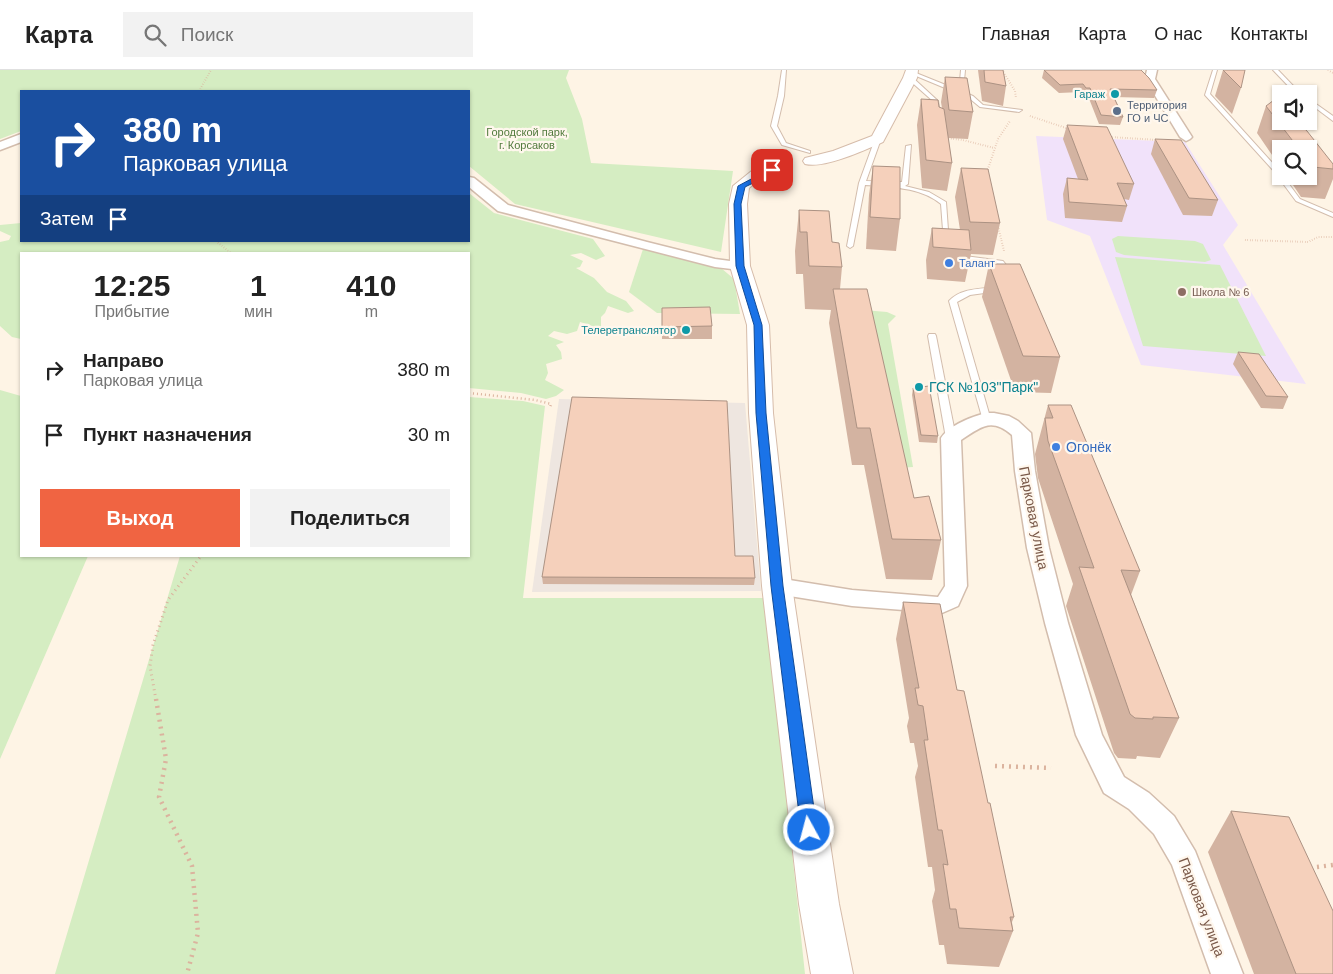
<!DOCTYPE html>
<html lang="ru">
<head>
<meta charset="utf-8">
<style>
	body { margin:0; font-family:Helvetica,sans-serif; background:#f2f2f2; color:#222; height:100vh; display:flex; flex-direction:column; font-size:19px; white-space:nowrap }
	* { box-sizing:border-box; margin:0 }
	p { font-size:16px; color:#767676 }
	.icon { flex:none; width:28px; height:28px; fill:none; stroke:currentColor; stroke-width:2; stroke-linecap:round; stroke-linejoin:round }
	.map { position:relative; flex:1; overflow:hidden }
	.drawer { position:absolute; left:20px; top:182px; width:450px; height:305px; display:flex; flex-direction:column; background:#fff; border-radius:0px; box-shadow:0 1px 4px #0004 }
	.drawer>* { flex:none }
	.banner { position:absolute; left:20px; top:20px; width:450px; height:152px; border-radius:0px; box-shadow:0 1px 4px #0004; background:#1a4fa0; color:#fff; overflow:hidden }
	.tools { position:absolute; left:1272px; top:15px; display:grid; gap:10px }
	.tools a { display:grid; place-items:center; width:45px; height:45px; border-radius:0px; background:#fff; box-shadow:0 1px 4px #0004; font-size:25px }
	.pin { position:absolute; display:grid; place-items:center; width:42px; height:42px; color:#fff; margin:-21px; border-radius:10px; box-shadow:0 2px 8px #0006 }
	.me { position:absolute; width:55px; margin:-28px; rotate:353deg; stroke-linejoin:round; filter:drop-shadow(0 0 4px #0008) }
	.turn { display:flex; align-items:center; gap:18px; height:105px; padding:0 20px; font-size:22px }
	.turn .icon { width:65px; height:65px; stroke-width:2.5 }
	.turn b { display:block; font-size:35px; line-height:42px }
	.then { display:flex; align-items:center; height:48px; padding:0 20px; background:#0003; gap:10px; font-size:19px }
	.eta { display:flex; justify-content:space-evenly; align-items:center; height:85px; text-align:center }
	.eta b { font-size:30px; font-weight:800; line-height:35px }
	.primary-button { display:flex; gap:10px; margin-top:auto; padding:10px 20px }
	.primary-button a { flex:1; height:58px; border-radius:0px; background:#f06442; color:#fff; font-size:20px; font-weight:800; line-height:58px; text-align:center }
	.primary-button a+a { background:#f2f2f2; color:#222 }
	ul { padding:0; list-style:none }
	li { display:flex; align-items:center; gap:15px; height:65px; padding:0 20px }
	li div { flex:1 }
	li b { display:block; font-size:19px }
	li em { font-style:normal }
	header { display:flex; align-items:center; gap:30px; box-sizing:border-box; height:70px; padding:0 25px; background:#fff; border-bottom:1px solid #e0e0e0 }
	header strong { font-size:24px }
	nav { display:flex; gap:28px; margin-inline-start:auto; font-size:18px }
	.search { width:350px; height:45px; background:#f2f2f2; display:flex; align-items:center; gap:12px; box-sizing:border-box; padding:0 18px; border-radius:0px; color:#767676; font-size:19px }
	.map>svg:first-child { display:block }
	.industrial { fill:#eee6e0 }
	.education { fill:#f1e2fa }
	.green { fill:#d5edc2 }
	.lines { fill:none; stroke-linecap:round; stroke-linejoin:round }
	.lane-casing { stroke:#d3bdad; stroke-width:2 }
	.street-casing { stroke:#d3bdad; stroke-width:3 }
	.secondary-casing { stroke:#d6bcaa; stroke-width:2 }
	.path-far3 { stroke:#dbb39e; stroke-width:2; stroke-dasharray:0.5 2; stroke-linecap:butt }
	.path-far2 { stroke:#dbb39e; stroke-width:2.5; stroke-dasharray:1 3; stroke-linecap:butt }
	.path-far1 { stroke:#dbb39e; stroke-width:3; stroke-dasharray:1 4; stroke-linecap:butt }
	.path { stroke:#dbb39e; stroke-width:4.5; stroke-dasharray:2 5; stroke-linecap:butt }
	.lane { fill:#fff; fill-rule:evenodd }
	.street { fill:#fff; fill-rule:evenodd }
	.secondary { fill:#fff; fill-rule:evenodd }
	.wall { fill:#d3b3a1 }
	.building { fill:#f5d0bb; stroke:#ac9283 }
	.route { fill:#1a73e8; stroke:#114b97 }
	.culture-dot { fill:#0f9aa8; stroke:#fff7ed; stroke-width:2 }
	.service-dot { fill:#5c6f8a; stroke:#fff7ed; stroke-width:2 }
	.shop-dot { fill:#3f7fe0; stroke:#fff7ed; stroke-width:2 }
	.education-dot { fill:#8d6e63; stroke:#fff7ed; stroke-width:2 }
	.labels { text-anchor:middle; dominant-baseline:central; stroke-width:4.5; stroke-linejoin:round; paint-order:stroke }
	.far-culture-label { font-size:11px; fill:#0d838f; stroke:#fff7ed; text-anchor:end }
	.far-service-label { font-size:11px; fill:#4e5e75; stroke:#fff7ed; text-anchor:start }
	.far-park-label { font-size:11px; fill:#517a3c; stroke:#fff7ed }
	.far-shop-label { font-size:11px; fill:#366cbe; stroke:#fff7ed; text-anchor:start }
	.far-education-label { font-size:11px; fill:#785e54; stroke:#fff7ed; text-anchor:start }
	.culture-label { font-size:14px; fill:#0d838f; stroke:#fff7ed; text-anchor:start }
	.shop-label { font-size:14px; fill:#366cbe; stroke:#fff7ed; text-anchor:start }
	.street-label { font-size:14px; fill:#795848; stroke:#fff7ed }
</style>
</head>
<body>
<header>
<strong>Карта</strong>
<div class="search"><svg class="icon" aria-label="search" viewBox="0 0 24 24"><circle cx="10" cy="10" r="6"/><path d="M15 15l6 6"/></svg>Поиск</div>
<nav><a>Главная</a><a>Карта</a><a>О нас</a><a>Контакты</a></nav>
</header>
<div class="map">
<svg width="1333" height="904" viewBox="0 0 1333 904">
	<rect width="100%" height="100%" fill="#fef4e5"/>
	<!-- industrial -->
	<polygon class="industrial" points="559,329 745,333 761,521 532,522"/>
	<!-- education -->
	<polygon class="education" points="1036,66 1185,72 1238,155 1223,175 1306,314 1141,295 1090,166 1047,150"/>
	<!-- green -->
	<g class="green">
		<polygon points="0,0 569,0 566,8 582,49 591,93 733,101 721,182 515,134 469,96 469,21 179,20 170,21 21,21 21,61 0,69"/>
		<polygon points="469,123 494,143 593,169 605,186 596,190 581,183 570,185 583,191 580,197 576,198 594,208 607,222 626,231 634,241 628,243 608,236 605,243 601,247 601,257 596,259 590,255 580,252 577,261 567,264 554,261 548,266 564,272 556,275 561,282 562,289 546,294 548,303 545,310 564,320 556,326 546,329 521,323 469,318 469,184 21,184 21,269 12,267 0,256 0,172 9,170 11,166 0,161 0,155 21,153 21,171 469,171"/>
		<polygon points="1118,166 1195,171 1203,174 1211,190 1205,192 1124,185 1116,182 1112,169"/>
		<polygon points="644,176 715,193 734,209 740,244 657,243 629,222"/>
		<polygon points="1115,187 1220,195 1266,286 1143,276"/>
		<polygon points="863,240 887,242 896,246 888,254 913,397 897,398"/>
		<polygon points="0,320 21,326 21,486 88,486 0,689"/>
		<polygon points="469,327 523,331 545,336 523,528 765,528 805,904 55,904 180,486 469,486"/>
	</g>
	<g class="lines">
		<!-- lane casing -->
		<g class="lane-casing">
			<g id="lane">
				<polygon points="782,0 786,0 784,26 777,56 786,73 810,81 810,83 782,75 771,56 778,26"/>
				<polygon points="961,0 965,0 964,11 962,12 960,11"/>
				<polygon points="1213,0 1217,0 1210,24 1277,98 1281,103 1281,106 1283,106 1300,129 1333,143 1333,147 1296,131 1273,100 1205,25"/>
				<polygon points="1273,0 1278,0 1301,24 1296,24"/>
				<polygon points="911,1 973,26 983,35 1022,40 1019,42 980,37 969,28 909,3"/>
				<polygon points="908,7 912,7 938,31 940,44 936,44 934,32 908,9"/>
				<polygon points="1309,29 1333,46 1333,51 1309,33"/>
				<path d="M878,67L881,69L866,111L902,112L906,76L911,75L908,114L905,116L929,122L946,132L949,174L944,173L941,134C921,117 890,117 865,115L853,176L850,178L847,176L859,113L875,69Z"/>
				<polygon points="957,185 1003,191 1011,201 1012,206 1005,208 999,194 955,188 955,186"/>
				<path d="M996,217H999V221L970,225L957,232L990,347L986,350L982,347L949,231C961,218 980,219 996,217Z"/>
				<polygon points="929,264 935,264 936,266 956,368 951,371 946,368 928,266"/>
			</g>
		</g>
		<!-- street casing -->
		<g class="street-casing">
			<g id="street">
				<polygon points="1147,0 1157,0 1155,9 1192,67 1190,69 1186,71 1180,67 1145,9"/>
				<polygon points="21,64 21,72 0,80 0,72"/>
				<polygon points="469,107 474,108 508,135 647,172 715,189 745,193 747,196 745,199 740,200 715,197 498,141 469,117"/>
				<path d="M986,343H994L1009,346L1018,351L1031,363L1035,401L1049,478L1068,553L1102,665L1124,707L1149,723L1174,746L1195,781L1243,904H1211L1172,795L1154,764L1129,739L1104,723L1076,665L1045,553L1027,478L1015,401L1012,365C991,347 981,357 961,370L967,516L958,536L942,543L852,536L777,524L769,521L766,516L769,511L777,508L852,520L938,527L945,516L941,368C950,355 971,347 986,343Z"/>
			</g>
		</g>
		<!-- secondary casing -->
		<g class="secondary-casing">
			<g id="secondary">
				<path d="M906,0H918L917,8L883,72C865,80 824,99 805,94L803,91L805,88L833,81L872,66L903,8Z"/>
				<polygon points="780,81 786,83 788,86 786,89 749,118 747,134 750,196 769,255 773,343 792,516 839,834 853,904 811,904 799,834 762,516 749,343 747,255 730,196 729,134 733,116 774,83"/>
			</g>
		</g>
		<!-- path-far3 -->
		<g class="path-far3">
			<polyline points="1002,0 1015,21 1016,28"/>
			<polyline points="1328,0 1333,3"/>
			<polyline points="199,21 211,0"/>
			<polyline points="1030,46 1069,59"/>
			<polyline points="1110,67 1158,70"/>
			<polyline points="946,68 963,70 994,78"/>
			<polyline points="987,102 998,69 1010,51"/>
			<polyline points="998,156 1004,181"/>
			<polyline points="1245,170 1308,172 1318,167 1333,167"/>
			<polyline points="216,171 232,184"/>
		</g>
		<!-- path-far2 -->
		<polyline class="path-far2" points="469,323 535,330 551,334 550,338"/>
		<!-- path-far1 -->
		<polyline class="path-far1" points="156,630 150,596 153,575 168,530 201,486"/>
		<!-- path -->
		<g class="path">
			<polyline points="156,629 166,689 159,727 192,796 198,863 187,904"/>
			<polyline points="995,696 1051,698"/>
			<polyline points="1317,797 1333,795"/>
		</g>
		<!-- lane -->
		<use href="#lane" class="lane"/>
		<!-- street -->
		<use href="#street" class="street"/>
		<!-- secondary -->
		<use href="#secondary" class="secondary"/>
	</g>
	<!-- wall -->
	<g class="wall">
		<polygon points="978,0 1003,0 1006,16 1003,36 982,31"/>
		<polygon points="1044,0 1157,20 1154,28 1114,27 1123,47 1120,55 1099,54 1088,26 1084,26 1081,22 1059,23 1042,8"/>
		<polygon points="1223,0 1241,18 1232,44 1215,26"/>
		<polygon points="945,7 973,42 968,69 948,68 952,93 947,121 922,118 917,55 921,29 942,38 941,32"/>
		<polygon points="1266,36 1333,94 1333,109 1325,129 1301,127 1287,106 1309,106 1309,79 1281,79 1281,98 1257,63"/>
		<polygon points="1067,55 1134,114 1129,130 1124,129 1127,136 1122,152 1065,148 1063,124 1067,108 1078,109 1063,69"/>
		<polygon points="1155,69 1218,130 1212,146 1183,145 1151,84"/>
		<polygon points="873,96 900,149 896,181 866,179 869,125"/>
		<polygon points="961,98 1000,153 993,185 971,184 965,212 927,209 926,190 932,158 960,160 955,127"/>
		<polygon points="799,140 832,172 842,197 840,219 914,428 941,470 932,510 886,509 864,395 852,395 829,253 831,240 805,239 803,204 796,204 795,181"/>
		<polygon points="989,194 1060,287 1051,323 1015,322 982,227"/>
		<polygon points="662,238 712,256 712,269 662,269"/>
		<polygon points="1238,282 1288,327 1283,339 1261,338 1233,294"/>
		<polygon points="913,318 938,366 937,373 919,372 912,325"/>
		<polygon points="1048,335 1140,501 1131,525 1179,648 1160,688 1137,686 1136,689 1118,688 1114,683 1066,536 1073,514 1038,408 1035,384"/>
		<polygon points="735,486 755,508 754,515 543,514 542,507"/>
		<polygon points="903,532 957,620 1014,847 1012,852 1013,861 999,897 947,894 944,875 939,875 932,831 935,820 932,797 928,797 915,707 918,696 914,673 910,673 907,656 909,648 896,569"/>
		<polygon points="1231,741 1333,904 1254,904 1208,782"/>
	</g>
	<!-- building -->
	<g class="building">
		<polygon points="984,0 1003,0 1006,16 985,12"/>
		<polygon points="1044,0 1141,0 1149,8 1157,20 1110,19 1123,47 1101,45 1090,18 1086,18 1083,14 1060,15"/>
		<polygon points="1223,0 1245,0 1241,18"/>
		<polygon points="945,7 967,8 973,42 949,40"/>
		<polygon points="921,29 938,30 939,37 944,39 952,93 926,90"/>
		<polygon points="1274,30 1281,37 1281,51 1296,51 1307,61 1333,94 1333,99 1313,97 1309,92 1309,79 1299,79 1266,36"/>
		<polygon points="1067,55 1107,57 1134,114 1117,113 1127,136 1069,132 1067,108 1088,110"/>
		<polygon points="1155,69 1181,70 1218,130 1189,128"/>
		<polygon points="873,96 900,97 900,149 870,147"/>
		<polygon points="961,98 988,99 1000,153 970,152"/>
		<polygon points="799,140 829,141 832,172 839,173 842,197 809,196 807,162 800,162"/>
		<polygon points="932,158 969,160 971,180 933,177"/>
		<polygon points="989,194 1020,194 1060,287 1023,286"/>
		<polygon points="833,219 867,219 914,428 929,426 941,470 892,469 870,358 857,358"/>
		<polygon points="710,237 712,256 662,257 662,238"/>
		<polygon points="1238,282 1259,284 1288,327 1266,326"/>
		<polygon points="929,316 938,366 921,365 913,318"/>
		<polygon points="572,327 727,331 735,486 753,486 755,508 542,507"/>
		<polygon points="1048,335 1071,335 1140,501 1121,500 1179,648 1153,647 1153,649 1135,648 1130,644 1079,497 1094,498 1048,371 1045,348 1053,348"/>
		<polygon points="903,532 940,534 957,620 964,621 988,733 990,733 1014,847 1010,847 1013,861 959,858 956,839 950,839 943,794 948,795 942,760 938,760 924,670 928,670 923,636 918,635 915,618 919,618"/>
		<polygon points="1231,741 1289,747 1333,841 1333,904 1296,904"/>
	</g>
	<!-- route -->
	<polygon class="route" points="772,98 776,100 775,102 745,117 741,134 744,196 762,255 766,343 783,516 817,760 814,764 809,766 804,764 801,760 771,516 756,343 754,255 736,196 734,134 738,116"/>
	<!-- markers -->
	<g class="culture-dot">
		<circle cx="1115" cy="24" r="5"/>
		<circle cx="686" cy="260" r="5"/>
		<circle cx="919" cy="317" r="5"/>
	</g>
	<circle class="service-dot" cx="1117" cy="41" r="5"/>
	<g class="shop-dot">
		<circle cx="949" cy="193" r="5"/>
		<circle cx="1056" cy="377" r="5"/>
	</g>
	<circle class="education-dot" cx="1182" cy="222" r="5"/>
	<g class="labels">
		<!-- far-culture labels -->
		<g class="far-culture-label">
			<text x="1105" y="24">Гараж</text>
			<text x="676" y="260">Телеретранслятор</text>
		</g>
		<!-- far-service labels -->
		<g class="far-service-label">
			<text x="1127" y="35">Территория<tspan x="1127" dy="13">ГО и ЧС</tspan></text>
		</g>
		<!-- far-park labels -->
		<g class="far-park-label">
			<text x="527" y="62">Городской парк,<tspan x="527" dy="13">г. Корсаков</tspan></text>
		</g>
		<!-- far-shop labels -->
		<g class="far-shop-label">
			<text x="959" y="193">Талант</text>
		</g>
		<!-- far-education labels -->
		<g class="far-education-label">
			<text x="1192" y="222">Школа № 6</text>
		</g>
		<!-- culture labels -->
		<g class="culture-label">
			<text x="929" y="317">ГСК №103"Парк"</text>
		</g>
		<!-- shop labels -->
		<g class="shop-label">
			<text x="1066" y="377">Огонёк</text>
		</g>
		<!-- street labels -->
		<g class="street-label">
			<text transform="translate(1034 448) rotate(79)">Парковая улица</text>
			<text transform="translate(1202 837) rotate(69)">Парковая улица</text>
		</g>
	</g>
</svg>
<div class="tools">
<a><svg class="icon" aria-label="sound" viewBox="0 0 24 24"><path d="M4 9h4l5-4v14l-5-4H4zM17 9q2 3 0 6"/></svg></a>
<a><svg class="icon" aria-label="search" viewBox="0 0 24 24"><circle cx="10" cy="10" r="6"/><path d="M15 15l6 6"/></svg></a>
</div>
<div class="pin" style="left:772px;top:100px;background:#d93025"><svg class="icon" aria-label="arrive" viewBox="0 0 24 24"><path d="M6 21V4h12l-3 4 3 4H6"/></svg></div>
<svg class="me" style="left:809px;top:760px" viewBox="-20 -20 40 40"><circle r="17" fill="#1a73e8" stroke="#fff" stroke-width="3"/><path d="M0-11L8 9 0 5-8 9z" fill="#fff"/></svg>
<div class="banner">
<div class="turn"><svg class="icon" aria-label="right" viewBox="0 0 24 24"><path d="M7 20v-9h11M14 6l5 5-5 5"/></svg><div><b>380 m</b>Парковая улица</div></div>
<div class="then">Затем<svg class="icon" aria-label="arrive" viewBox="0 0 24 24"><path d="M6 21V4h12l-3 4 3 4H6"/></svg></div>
</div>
<section class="drawer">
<div class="eta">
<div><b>12:25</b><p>Прибытие</p></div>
<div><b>1</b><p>мин</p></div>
<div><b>410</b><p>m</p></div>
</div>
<ul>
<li><svg class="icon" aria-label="right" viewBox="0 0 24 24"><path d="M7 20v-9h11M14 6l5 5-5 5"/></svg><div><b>Направо</b><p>Парковая улица</p></div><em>380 m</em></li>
<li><svg class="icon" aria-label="arrive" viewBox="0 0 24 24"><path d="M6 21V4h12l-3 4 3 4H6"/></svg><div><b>Пункт назначения</b></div><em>30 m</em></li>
</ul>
<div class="primary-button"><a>Выход</a><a>Поделиться</a></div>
</section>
</div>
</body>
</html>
